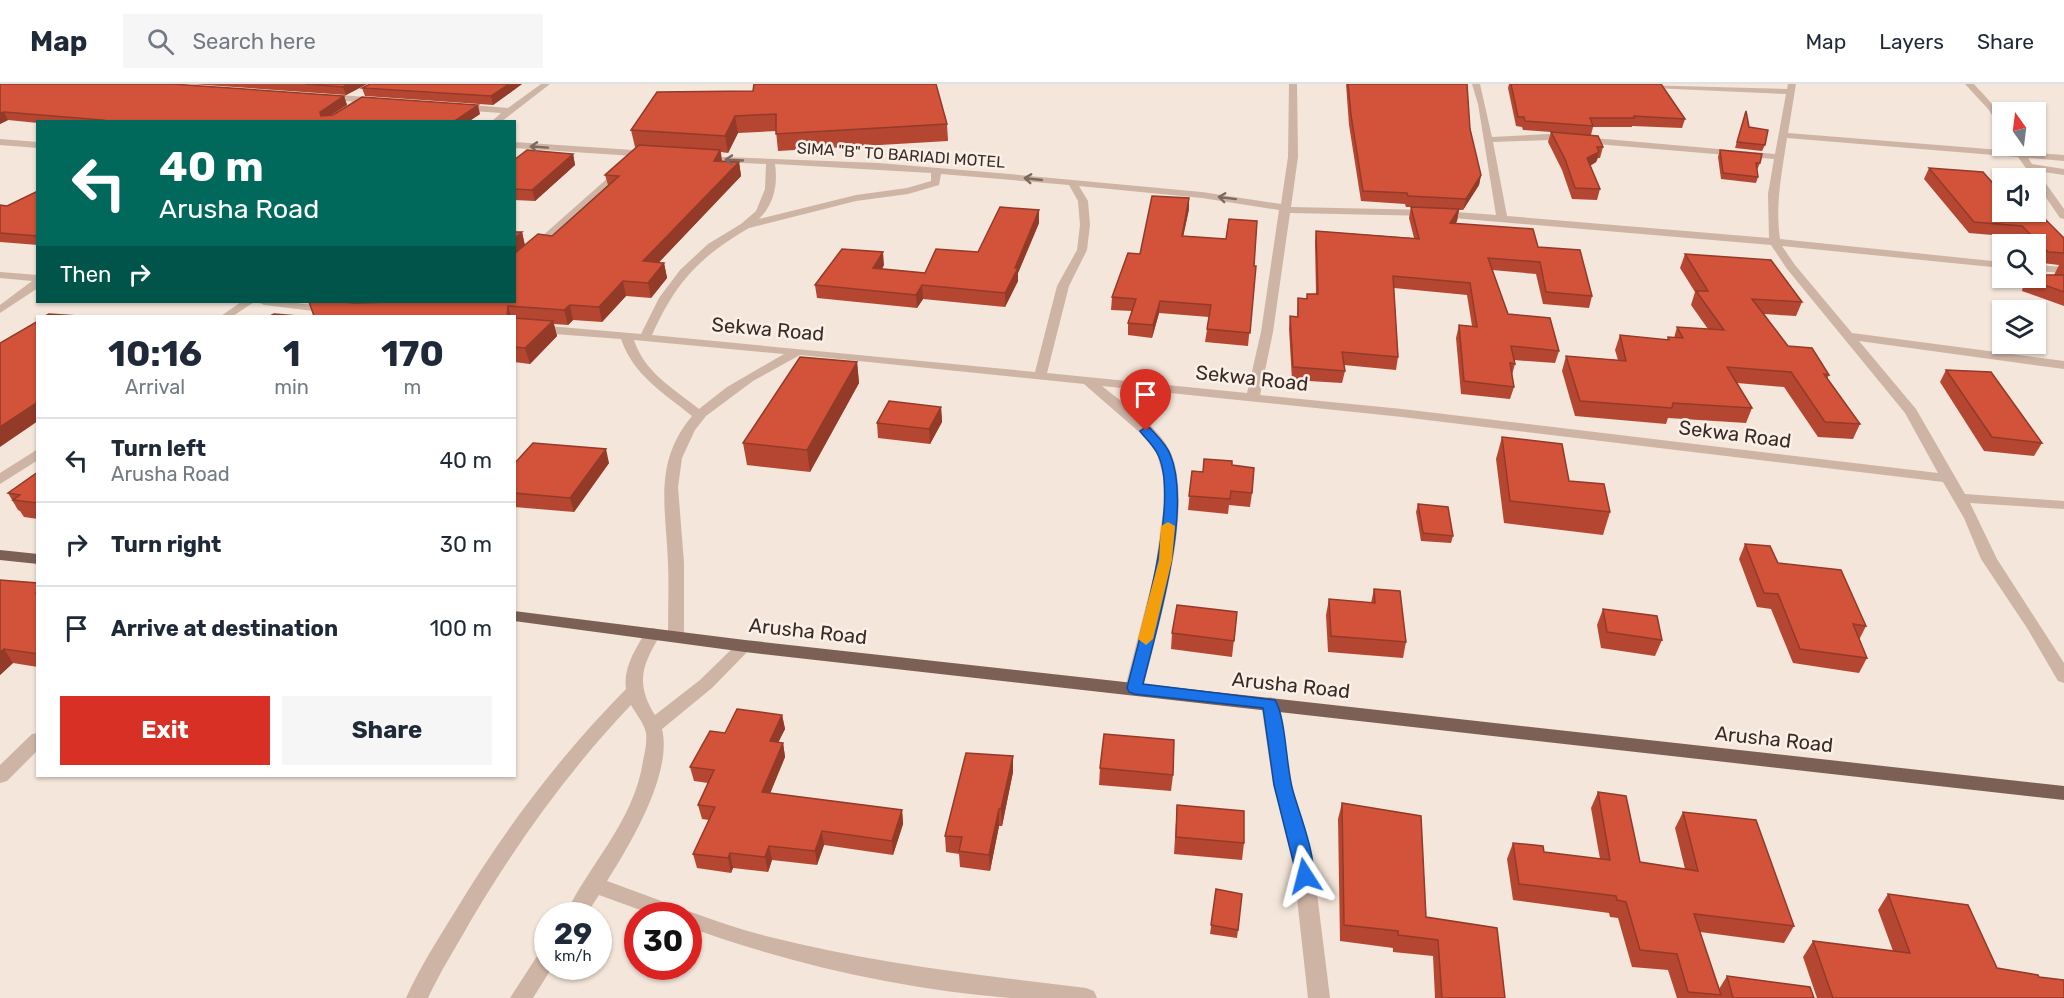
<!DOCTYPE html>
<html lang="en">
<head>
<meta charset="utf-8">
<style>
	body { margin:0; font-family:Rubik,sans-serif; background:#f6f6f7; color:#1f2937; height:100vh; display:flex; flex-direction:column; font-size:22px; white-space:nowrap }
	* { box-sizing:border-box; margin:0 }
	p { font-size:20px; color:#747a83 }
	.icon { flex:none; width:33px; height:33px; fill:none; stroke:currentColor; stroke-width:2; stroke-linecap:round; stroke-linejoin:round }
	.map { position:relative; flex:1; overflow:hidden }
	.panel { position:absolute; left:36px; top:231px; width:480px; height:462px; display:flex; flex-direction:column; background:#fff; border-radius:0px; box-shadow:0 2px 4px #0004 }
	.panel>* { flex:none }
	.banner { position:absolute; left:36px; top:36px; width:480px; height:183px; border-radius:0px; box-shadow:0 2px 4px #0004; background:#00695c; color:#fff; overflow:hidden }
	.needle { width:39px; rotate:346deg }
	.fabs { position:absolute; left:1992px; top:18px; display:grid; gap:12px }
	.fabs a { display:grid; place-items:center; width:54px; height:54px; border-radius:0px; background:#fff; box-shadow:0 2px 4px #0004; font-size:30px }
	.speed { position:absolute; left:534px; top:818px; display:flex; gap:12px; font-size:30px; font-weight:700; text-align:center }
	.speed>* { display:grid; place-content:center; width:78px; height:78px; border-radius:50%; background:#fff; box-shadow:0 2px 4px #0004; line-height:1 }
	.speed small { font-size:15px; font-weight:400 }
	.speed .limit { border:9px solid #d22; background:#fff; color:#111 }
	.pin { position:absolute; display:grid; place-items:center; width:51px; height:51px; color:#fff; margin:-62px -26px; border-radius:50% 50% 50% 0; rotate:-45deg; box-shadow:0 0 6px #0007 }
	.pin .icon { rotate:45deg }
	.me { position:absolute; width:66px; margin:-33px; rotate:351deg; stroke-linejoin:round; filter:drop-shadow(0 0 4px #0008) }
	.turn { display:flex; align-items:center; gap:21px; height:126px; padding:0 24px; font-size:27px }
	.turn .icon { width:78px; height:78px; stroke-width:2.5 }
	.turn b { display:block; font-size:42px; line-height:51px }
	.then { display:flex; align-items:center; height:57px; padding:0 24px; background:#0003; gap:12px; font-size:22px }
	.eta { display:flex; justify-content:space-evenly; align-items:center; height:102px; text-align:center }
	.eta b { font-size:36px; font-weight:700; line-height:42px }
	.primary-button { display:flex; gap:12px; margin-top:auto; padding:12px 24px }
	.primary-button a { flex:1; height:69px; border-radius:0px; background:#d93025; color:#fff; font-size:24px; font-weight:700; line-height:69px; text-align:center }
	.primary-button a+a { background:#f6f6f7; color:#1f2937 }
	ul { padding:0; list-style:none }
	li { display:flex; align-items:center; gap:18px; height:84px; padding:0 24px; border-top:2px solid #e0e1e3 }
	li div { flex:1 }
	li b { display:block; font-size:22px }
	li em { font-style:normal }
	header { display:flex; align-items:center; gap:36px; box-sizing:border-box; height:84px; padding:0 30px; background:#fff; border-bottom:2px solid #e0e1e3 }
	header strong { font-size:28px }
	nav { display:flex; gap:33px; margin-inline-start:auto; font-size:21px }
	.search { width:420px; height:54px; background:#f6f6f7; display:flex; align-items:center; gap:15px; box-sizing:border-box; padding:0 21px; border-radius:0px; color:#747a83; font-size:22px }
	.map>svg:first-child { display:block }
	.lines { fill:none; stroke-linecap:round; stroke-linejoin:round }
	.minor { fill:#ceb4a5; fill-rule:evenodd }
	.major { fill:#7c6056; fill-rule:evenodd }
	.wall { fill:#b54732 }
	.shaded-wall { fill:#933a29 }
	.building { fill:#d2533a; stroke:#933a29; stroke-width:1.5 }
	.oneway { stroke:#7c6960 }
	.route { fill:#1a73e8; stroke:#114b97; stroke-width:1.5 }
	.slow { fill:#f59e0b }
	.labels { text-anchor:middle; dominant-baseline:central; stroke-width:5; stroke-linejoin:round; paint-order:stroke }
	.far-street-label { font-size:16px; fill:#392b27; stroke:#fbf0e7 }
	.street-label { font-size:20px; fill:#392b27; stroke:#fbf0e7 }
</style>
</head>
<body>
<header>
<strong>Map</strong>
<div class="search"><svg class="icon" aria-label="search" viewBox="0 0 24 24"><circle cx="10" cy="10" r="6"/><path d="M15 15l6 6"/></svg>Search here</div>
<nav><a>Map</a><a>Layers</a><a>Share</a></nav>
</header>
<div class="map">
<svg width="2064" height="914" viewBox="0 0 2064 914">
	<rect width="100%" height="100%" fill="#f4e6da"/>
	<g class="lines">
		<!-- minor -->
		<g class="minor">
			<polygon points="541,0 550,0 501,38 491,38 501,29 459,26 455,23 459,20 508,24"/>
			<path d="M1289,0H1297L1298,73L1291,123L1430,126L1496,131L1478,20L1472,0H1480L1492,53L1549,50L1775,70L1786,10L1608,2L1604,0L1787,5L1788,0H1796L1788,49L2013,67L2018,64L2023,68L2064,71V77L2028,74L2032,80L2064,85V91L2037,87L2064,125V135L2060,134L2036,99V94H2033L2018,73L1787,54C1782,88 1775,120 1780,155L2002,178V184L1782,162L1795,181L1852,249L2064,277V285L1859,257L1916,325L1965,410L2064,417V425L1970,419L1997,475L2064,579V599L2058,597L2027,544L1981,475L1964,434L1943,398L1402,333L1102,302C1125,321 1158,341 1171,369C1195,425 1157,546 1143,604L1140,608H1128L1125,604L1155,486L1164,420L1163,392L1157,370L1146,354L1084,300L800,271L753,297L706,332L695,346L682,374L678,403L684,479V553L682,557H670L668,553C668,528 669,503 668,479C666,424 653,378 692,332C665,310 633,291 621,255L514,247V239L641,250L659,214L680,186L708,160L741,140L756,127L765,105L766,80L702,77L699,76V72L878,79L998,89L1202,108L1281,120L1288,73ZM1549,56L1774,75L1768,110L1769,154L1507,132L1493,58ZM775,80L931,89V97L907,104L856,111L759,135C774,120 778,101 775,80ZM941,90L1069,101L1078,117L1080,141L1077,166L1057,202L1035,288L652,251C676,198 699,173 749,144L856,117L908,110L939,101ZM1079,102L1202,114L1279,126L1261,248L1247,309L1047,289L1069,202L1087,166L1090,141L1088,117ZM1290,129L1430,132L1771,161L1787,185L1905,329L1938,389L1402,325L1260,311L1273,248ZM634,256L784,270L727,303L699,325C674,305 644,288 634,256Z"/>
			<path d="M1965,0H1974C1985,13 2002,26 2002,44L1999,43L1989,26Z"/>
			<polygon points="327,10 378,14 382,17 378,20 324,15 323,13"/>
			<polygon points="0,55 38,58 38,64 0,61"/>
			<polygon points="514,58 648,67 653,70 648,73 514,64"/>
			<polygon points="618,85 626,87 514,186 514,177"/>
			<polygon points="2036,181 2064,183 2064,189 2036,187"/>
			<polygon points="0,188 38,191 38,204 0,229 0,221 32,197 0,194"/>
			<polygon points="241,218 254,218 233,232 221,232"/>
			<polygon points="258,218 288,218 330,223 336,226 330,229 264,221"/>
			<polygon points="38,365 38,376 0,400 0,389"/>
			<path d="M653,544L659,546L661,550C642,581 635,599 655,631L700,596L739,558H751L753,562L712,604L662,645C673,689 630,761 607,797C661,816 712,838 766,852C871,879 979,891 1086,904L1094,907L1097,914C1068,914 1038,914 1010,914C901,905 791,880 688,843V831H654L599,811L586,831H565C590,779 634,737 643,677C645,668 647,658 646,649C644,639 636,630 631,621C569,686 516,760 470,838C456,863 440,888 428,914H406C420,883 438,855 456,826C504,746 560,672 626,605C623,583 636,564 647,546Z"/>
			<polygon points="1270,613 1276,615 1279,619 1291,701 1312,769 1330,914 1308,914 1292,769 1273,701 1261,619 1264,615"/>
			<polygon points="38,649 38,666 7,697 0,699 0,681 32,650"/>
			<polygon points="548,863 548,882 553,882 533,914 510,914 541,866"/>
		</g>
		<!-- major -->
		<g class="major">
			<polygon points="0,466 38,470 38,480 0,476"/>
			<polygon points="514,527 745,556 2064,702 2064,716 745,568 514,537"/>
		</g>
	</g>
	<!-- wall -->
	<g class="wall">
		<polygon points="0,0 344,12 347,21 330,32 480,30 468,38 38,38 38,39 8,36 0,40"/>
		<polygon points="191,0 367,0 346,11"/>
		<polygon points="370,0 522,0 493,21 365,12 362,4"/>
		<polygon points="1346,0 1467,0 1470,45 1481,91 1479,101 1463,126 1459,126 1457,137 1455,140 1538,163 1592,212 1589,224 1543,220 1536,190 1492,186 1508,230 1559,267 1555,279 1514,276 1515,280 1512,291 1514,303 1510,315 1461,310 1456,254 1459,241 1472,242 1467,211 1394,204 1398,273 1396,286 1344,281 1345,287 1342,299 1292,296 1289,245 1290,232 1297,233 1298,214 1307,215 1307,210 1316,210 1315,158 1316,147 1414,154 1409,134 1411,123 1406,123 1405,120 1361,117 1349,41"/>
		<polygon points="1509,0 1661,0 1685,35 1682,44 1632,42 1632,43 1593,43 1591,51 1603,63 1600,74 1598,74 1596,78 1590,82 1600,105 1597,116 1572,115 1562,86 1548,58 1551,48 1523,46 1522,43 1516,42 1508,4"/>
		<polygon points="657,8 947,40 948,57 778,67 776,47 738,49 728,69 721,68 722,77 739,78 741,92 659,178 664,179 667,194 651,214 626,212 602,238 573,236 568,241 554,240 557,252 530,280 514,278 514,232 314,232 309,218 514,218 522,148 525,161 552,152 608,101 605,91 637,63 635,63 631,46"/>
		<polygon points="1746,27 1749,43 1765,61 1762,67 1735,64"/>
		<polygon points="1720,66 1760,79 1757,86 1758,93 1756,99 1721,95 1718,73"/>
		<polygon points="573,70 575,81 535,117 514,116 514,76"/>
		<polygon points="1929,84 1999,106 2064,154 2064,222 2022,207 2023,202 2027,194 2054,191 2059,181 2042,179 2036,172 2036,160 2024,160 2016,153 1969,149 1924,95"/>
		<polygon points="38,107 38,161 0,158 0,121 7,122"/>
		<polygon points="1189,114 1189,125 1183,152 1254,182 1256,182 1248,262 1205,258 1209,233 1159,229 1152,254 1128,251 1128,239 1132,227 1111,226 1112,213 1140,170"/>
		<polygon points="1039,126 1039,139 1018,189 1018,197 1005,223 923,215 917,224 817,214 815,201 884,181 882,185 925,189 978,168"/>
		<polygon points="1685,170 1802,218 1796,232 1764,230 1788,262 1829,291 1827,295 1860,340 1853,355 1818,353 1784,303 1737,299 1752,324 1746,339 1668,334 1666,340 1575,332 1562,287 1566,272 1618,276 1615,266 1620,251 1667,256 1668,253 1674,254 1677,243 1708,245 1691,221 1695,208 1680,184"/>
		<polygon points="857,278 859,299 810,388 747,381 743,359"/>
		<polygon points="1946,286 2042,359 2034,372 1984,367 1940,298"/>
		<polygon points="941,323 942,338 930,360 878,354 877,339"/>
		<polygon points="1502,353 1569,397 1610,428 1603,451 1504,439 1496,375"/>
		<polygon points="609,379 574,428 514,423 514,380"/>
		<polygon points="1232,381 1252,409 1250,423 1229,421 1228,430 1188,426 1192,387 1203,388"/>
		<polygon points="38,388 38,435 24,433 20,427 18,426 8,409"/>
		<polygon points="1418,420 1453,452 1451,459 1421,457 1416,428"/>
		<polygon points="1745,460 1778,479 1866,542 1859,556 1867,574 1859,589 1793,579 1771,525 1757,523 1739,475"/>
		<polygon points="0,496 38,499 38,583 13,579 0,591"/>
		<polygon points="1374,505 1406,558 1403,574 1328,568 1326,531 1329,515 1371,519"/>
		<polygon points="1603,525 1662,556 1655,572 1601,564 1597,541"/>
		<polygon points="1237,528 1232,573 1171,565 1172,549"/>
		<polygon points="782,631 785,645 778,658 783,659 785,673 770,709 902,726 903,740 893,771 824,761 817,781 772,776 768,788 733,784 731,789 697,784 693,770 709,736 702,735 698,721 708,699 694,697 690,683 725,649"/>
		<polygon points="1100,684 1173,691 1171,707 1099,701"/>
		<polygon points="1013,688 1002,742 999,742 990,787 960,783 959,770 946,768 945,752"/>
		<polygon points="1598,708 1640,778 1685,785 1675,744 1683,728 1794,842 1784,859 1700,848 1719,905 1727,892 1814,914 1677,914 1668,886 1632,883 1618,834 1610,833 1609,829 1513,816 1507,775 1513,759 1544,768 1600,775 1591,724"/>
		<polygon points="1342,719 1426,833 1505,914 1435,914 1433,872 1393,868 1393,864 1340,857 1338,735"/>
		<polygon points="1177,721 1244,759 1242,776 1174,770"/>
		<polygon points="1216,805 1238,846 1237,854 1210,850"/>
		<polygon points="1888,810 1997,884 2039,893 2064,914 1817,914 1803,873 1813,857 1893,867 1878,826"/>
	</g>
	<!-- shaded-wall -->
	<g class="shaded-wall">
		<polygon points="348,0 367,0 346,11 343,3"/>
		<polygon points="509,0 522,0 493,21 491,12"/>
		<polygon points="344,12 347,21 323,36 320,28"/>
		<polygon points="478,21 480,30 468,38 453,38"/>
		<polygon points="4,28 8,36 0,40 0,29"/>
		<polygon points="735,32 738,49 728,69 725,52"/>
		<polygon points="720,66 722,79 714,77"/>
		<polygon points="1599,68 1596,78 1584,85 1587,74"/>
		<polygon points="573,70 575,81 535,117 532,106"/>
		<polygon points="739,78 741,92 646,192 643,177"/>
		<polygon points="1481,91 1479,101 1463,126 1466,115"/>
		<polygon points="1189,114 1189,125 1181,163 1182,152"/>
		<polygon points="1459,125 1457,137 1448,151 1450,139"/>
		<polygon points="1039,126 1039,139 1018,189 1018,197 1005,223 1005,209 1015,184"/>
		<polygon points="522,148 525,163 514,173 514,155"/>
		<polygon points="883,168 884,181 874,197 873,184"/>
		<polygon points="664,179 667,194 651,214 648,199"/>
		<polygon points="623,197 626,212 602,238 599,223"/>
		<polygon points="922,201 923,215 917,224 916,211"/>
		<polygon points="1160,217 1159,229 1152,254 1153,241"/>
		<polygon points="570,221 573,236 568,241 564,226"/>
		<polygon points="508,222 511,232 508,232"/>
		<polygon points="553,237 557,252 530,280 525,264"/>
		<polygon points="857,278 859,299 810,388 807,366"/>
		<polygon points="38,318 38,337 0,363 0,343"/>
		<polygon points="941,323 942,338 930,360 929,345"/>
		<polygon points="606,365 609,379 574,428 570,414"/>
		<polygon points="4,565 13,579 0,591 0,568"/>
		<polygon points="782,631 785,645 772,671 770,657"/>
		<polygon points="783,659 785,673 765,722 762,708"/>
		<polygon points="1013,672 1013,688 1002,742 1001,725"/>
		<polygon points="999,725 999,742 990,787 989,771"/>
		<polygon points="902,726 903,740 893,771 892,757"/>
		<polygon points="822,747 824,761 817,781 815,767"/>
		<polygon points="769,762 772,776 768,788 765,773"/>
		<polygon points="730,769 733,784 731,789 728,774"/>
	</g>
	<!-- building -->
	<g class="building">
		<polygon points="0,0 172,0 344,12 320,28 321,32 333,31 362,13 478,21 453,38 100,38 103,36 4,28 0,29"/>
		<polygon points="306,0 348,0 343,3"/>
		<polygon points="370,0 509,0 491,12 362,4"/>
		<polygon points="754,0 936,0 947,40 776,50 776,30 735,32 725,52 631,46 657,8 753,7"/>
		<polygon points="1348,0 1467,0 1470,45 1481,91 1466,115 1408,112 1407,109 1363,107 1351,31"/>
		<polygon points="1511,0 1661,0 1685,35 1634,32 1634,34 1590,34 1593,42 1525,37 1524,33 1518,33"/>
		<polygon points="1746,27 1749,43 1768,46 1765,61 1737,58"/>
		<polygon points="1551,48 1598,52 1603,63 1597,63 1599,68 1587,74 1600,105 1575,104 1565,75"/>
		<polygon points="639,61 720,66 714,77 739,78 643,177 664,179 648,199 623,197 599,223 570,221 564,226 508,222 507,232 508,232 314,232 309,218 342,218 356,219 389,218 514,218 514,170 538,150 552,152 619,92 605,91"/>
		<polygon points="527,66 573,70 532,106 514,105 514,76"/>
		<polygon points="1720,66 1762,70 1760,79 1756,79 1758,93 1723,89"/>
		<polygon points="1929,84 1983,88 1999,106 2002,106 2002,128 2036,128 2036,126 2064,154 2064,169 2048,168 2022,142 1974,138"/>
		<polygon points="38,107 38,152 0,149 0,121 7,122"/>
		<polygon points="1152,112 1189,114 1182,152 1226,155 1229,135 1257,137 1254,182 1256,182 1250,249 1207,245 1211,221 1160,217 1153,241 1128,239 1136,215 1112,213 1128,169 1140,170"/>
		<polygon points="1000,123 1039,126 1015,184 1018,184 1005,209 922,201 916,211 815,201 842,165 883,168 873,184 925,189 936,165 978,168"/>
		<polygon points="1411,123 1459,125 1450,139 1533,145 1538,163 1580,166 1592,212 1546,208 1540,178 1488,174 1508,230 1550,234 1559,267 1511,262 1515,280 1510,279 1514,303 1464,297 1459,241 1477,243 1470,199 1393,192 1398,273 1342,268 1345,287 1293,283 1290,232 1298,233 1298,214 1307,215 1307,210 1318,210 1316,147 1419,155"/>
		<polygon points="514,148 522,148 514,155"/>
		<polygon points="1685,170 1771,176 1802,218 1752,215 1788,262 1812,264 1829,291 1824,290 1860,340 1825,338 1791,288 1727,283 1752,324 1673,319 1672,324 1580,317 1566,272 1626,277 1620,251 1669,256 1668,253 1683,254 1677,243 1724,246 1696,207 1708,207"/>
		<polygon points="2036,191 2064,191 2064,208 2028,195 2028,194 2036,194"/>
		<polygon points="49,230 78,232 45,232"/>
		<polygon points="274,230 298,232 270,232"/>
		<polygon points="514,234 553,237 525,264 514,263"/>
		<polygon points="38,237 38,318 0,343 0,259"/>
		<polygon points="800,273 857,278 807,366 743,359"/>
		<polygon points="1946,286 1991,288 2042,359 1992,353"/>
		<polygon points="889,317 941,323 929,345 877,339"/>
		<polygon points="1502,353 1562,360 1569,397 1604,400 1610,428 1510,417"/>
		<polygon points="533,359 606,365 570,414 514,409 514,380"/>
		<polygon points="1204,375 1232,377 1232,381 1254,384 1252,409 1231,407 1230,415 1189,412 1192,387 1203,388"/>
		<polygon points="38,388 38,419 13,416 20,411 8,409"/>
		<polygon points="1418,420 1448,423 1453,452 1423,449"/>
		<polygon points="1745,460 1770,462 1778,479 1841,486 1866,542 1853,540 1867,574 1800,565 1778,510 1764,509"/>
		<polygon points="0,496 38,499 38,507 36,509 38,509 38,570 4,565 0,568"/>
		<polygon points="1374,505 1400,507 1406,558 1331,552 1329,515 1375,519"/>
		<polygon points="1177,521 1237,528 1234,557 1172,549"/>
		<polygon points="1603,525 1657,532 1662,556 1607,548"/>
		<polygon points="737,625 782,631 770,657 783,659 762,708 902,726 892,757 822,747 815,767 769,762 765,773 730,769 728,774 693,770 715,723 698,721 714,686 690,683 710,647 725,649"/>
		<polygon points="1104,650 1174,656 1173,691 1100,684"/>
		<polygon points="966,669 1013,672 1001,725 999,725 989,771 959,767 962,753 945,752"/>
		<polygon points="1598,708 1626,712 1640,778 1698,787 1683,728 1756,736 1794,842 1694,830 1721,911 1688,908 1677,870 1640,866 1626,818 1617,816 1616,812 1519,800 1513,759 1543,762 1544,768 1610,776"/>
		<polygon points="1342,719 1421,732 1426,833 1497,844 1505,914 1442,914 1438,856 1398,851 1398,847 1344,841"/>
		<polygon points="1177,721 1244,727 1244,759 1176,753"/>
		<polygon points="1216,805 1242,810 1238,846 1211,841"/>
		<polygon points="1888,810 1968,821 1997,884 2038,891 2039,893 2064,896 2064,914 1833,914 1813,857 1910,869"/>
		<polygon points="1727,892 1810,903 1814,914 1733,914"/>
	</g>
	<!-- one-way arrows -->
	<defs><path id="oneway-shaft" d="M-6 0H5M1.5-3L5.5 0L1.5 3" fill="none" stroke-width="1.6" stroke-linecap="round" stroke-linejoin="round" transform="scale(1.5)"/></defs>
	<g class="oneway">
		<use href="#oneway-shaft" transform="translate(539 63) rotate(-176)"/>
		<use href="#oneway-shaft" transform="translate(734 76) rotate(-177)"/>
		<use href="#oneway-shaft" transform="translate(1033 95) rotate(-174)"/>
		<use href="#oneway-shaft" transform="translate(1227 114) rotate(-173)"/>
	</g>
	<!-- route -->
	<path class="route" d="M1146,343L1150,344C1157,352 1166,360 1170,370C1193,423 1157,543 1143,600L1275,616C1286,633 1286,684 1293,707C1298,726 1320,780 1311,797L1305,800L1298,797L1274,701L1263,624L1134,610L1129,608L1127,604C1139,554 1182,413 1157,369C1153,361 1145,354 1140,347Z"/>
	<!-- slow -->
	<polygon class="slow" points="1168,438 1175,442 1172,476 1153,555 1146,561 1138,555 1159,476 1161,442"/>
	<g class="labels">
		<!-- far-street labels -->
		<g class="far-street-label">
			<text transform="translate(901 71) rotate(4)">SIMA "B" TO BARIADI MOTEL</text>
		</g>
		<!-- street labels -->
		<g class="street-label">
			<text transform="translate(768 245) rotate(5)">Sekwa Road</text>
			<text transform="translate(1252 294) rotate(6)">Sekwa Road</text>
			<text transform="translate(1735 350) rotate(7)">Sekwa Road</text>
			<text transform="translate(808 547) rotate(6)">Arusha Road</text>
			<text transform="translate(1291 601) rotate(6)">Arusha Road</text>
			<text transform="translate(1774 655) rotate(6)">Arusha Road</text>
		</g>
	</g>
</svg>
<div class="fabs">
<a><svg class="needle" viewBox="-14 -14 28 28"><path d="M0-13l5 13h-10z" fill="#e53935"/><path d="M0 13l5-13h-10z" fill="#747a83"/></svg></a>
<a><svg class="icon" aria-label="sound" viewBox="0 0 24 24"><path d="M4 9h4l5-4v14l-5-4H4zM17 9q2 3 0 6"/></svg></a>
<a><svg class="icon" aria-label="search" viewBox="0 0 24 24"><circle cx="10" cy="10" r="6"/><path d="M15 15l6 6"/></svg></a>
<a><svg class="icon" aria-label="layers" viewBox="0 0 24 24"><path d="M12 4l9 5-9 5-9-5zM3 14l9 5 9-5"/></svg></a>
</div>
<div class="speed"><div>29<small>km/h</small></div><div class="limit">30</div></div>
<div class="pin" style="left:1146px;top:347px;background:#d93025"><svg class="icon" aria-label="arrive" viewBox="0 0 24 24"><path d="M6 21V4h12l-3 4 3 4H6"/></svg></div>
<svg class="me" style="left:1305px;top:792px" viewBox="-20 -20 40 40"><path d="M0-17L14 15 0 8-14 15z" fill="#1a73e8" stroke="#fff" stroke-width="4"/></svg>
<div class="banner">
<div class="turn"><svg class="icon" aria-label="left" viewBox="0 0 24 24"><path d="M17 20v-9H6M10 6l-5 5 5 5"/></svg><div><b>40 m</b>Arusha Road</div></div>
<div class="then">Then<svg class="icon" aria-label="right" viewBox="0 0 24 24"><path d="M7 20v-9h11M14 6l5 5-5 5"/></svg></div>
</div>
<section class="panel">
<div class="eta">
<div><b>10:16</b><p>Arrival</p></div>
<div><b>1</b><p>min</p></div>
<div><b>170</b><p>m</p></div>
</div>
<ul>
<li><svg class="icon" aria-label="left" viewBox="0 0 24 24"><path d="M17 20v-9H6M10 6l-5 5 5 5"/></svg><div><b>Turn left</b><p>Arusha Road</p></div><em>40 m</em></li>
<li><svg class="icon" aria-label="right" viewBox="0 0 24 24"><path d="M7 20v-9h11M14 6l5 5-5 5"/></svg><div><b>Turn right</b></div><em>30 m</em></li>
<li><svg class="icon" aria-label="arrive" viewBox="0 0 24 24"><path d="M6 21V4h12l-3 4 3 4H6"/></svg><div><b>Arrive at destination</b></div><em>100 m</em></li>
</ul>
<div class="primary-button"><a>Exit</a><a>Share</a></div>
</section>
</div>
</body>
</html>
